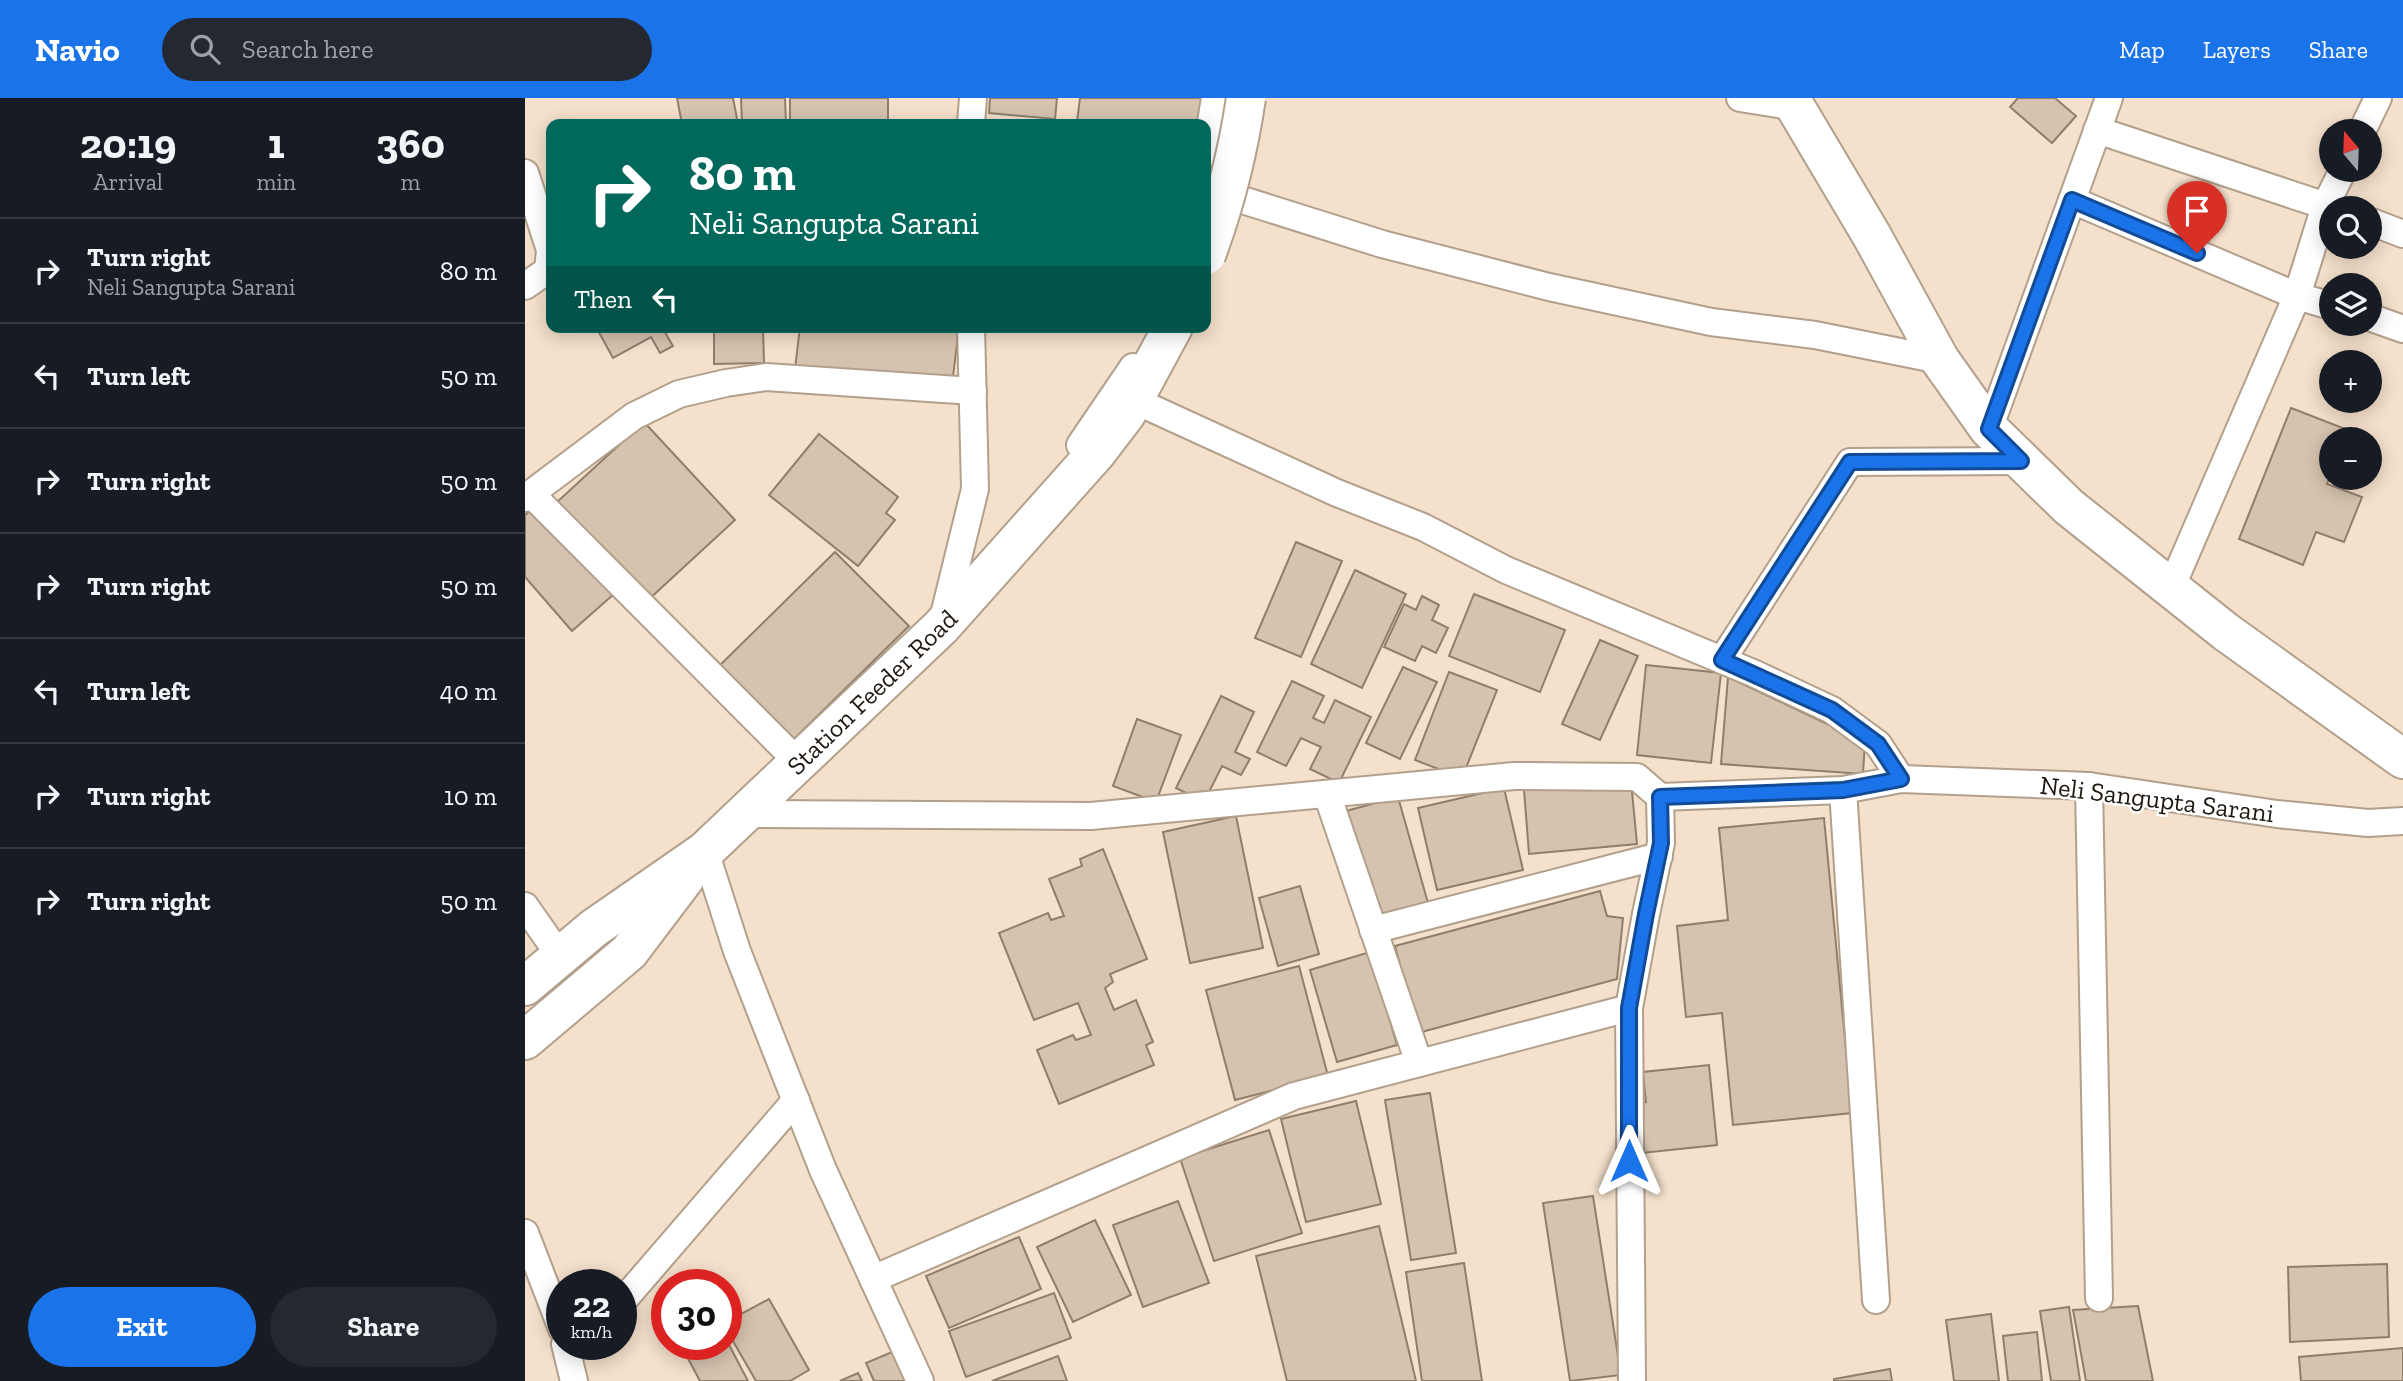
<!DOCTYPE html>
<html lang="en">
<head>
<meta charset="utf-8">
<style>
	body { margin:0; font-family:"Zilla Slab",serif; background:#242831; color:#f1f3f6; height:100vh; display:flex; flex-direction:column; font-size:26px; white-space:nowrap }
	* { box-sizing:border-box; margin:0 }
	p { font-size:23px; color:#9ea1a6 }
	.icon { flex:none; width:38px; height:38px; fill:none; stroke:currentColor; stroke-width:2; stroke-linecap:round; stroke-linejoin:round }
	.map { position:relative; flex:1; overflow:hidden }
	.panel { display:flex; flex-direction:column; background:#171b24; width:525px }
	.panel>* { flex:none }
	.top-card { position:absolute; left:21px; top:21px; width:665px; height:214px; border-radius:14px; box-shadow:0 4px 18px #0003; background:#00695c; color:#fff; overflow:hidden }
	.needle { width:46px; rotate:341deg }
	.buttons { position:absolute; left:1794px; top:21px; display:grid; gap:14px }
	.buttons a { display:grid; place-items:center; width:63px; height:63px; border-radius:50%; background:#171b24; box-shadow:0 4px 18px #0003; font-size:35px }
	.speed { position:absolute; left:21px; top:1171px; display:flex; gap:14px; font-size:35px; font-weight:700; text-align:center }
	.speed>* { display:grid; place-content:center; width:91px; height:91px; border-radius:50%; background:#171b24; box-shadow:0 4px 18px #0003; line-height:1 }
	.speed small { font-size:18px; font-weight:400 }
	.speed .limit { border:10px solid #d22; background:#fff; color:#111 }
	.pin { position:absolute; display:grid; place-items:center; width:60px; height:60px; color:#fff; margin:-72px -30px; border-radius:50% 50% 50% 0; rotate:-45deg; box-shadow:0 0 7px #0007 }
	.pin .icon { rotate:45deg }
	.me { position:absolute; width:77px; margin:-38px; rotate:0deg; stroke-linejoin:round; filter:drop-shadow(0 0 5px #0008) }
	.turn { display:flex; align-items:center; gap:24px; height:147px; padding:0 28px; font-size:32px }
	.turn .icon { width:91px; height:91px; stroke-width:2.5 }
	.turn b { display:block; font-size:49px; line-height:60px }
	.then { display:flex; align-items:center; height:66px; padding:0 28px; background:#0003; gap:14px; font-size:26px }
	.eta { display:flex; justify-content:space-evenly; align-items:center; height:119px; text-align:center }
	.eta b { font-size:42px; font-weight:700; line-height:49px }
	.action { display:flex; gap:14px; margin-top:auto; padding:14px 28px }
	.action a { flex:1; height:80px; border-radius:42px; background:#1a73e8; color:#fff; font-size:28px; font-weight:700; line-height:80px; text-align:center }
	.action a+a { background:#242831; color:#f1f3f6 }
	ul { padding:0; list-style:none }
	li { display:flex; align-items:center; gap:21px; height:105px; padding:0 28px; border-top:2px solid #363941 }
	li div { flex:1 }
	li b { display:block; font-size:26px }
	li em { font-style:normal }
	header { display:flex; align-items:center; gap:42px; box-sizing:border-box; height:98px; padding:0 35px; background:#1a73e8; color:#fff }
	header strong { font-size:33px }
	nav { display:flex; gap:38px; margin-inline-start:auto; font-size:24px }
	.search { width:490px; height:63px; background:#242831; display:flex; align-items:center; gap:18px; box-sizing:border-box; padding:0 24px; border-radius:38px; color:#9ea1a6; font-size:26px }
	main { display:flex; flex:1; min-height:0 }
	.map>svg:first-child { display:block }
	.building { fill:#d6c3af; stroke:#907e6b; stroke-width:2 }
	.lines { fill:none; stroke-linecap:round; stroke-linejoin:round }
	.street-casing { stroke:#b2a08c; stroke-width:30 }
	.secondary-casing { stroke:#b2a08c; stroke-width:42 }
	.street { stroke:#fff; stroke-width:26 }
	.secondary { stroke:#fff; stroke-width:38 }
	.secondary-bridge-casing { stroke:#b2a08c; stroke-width:42; stroke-linecap:butt }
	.secondary-bridge { stroke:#fff; stroke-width:38 }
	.route-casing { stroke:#114b97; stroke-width:18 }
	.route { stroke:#1a73e8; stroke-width:12 }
	.labels { text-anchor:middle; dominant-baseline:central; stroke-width:5; stroke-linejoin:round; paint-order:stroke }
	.street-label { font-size:26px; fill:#1e1710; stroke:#fff }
</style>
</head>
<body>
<header>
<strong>Navio</strong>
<div class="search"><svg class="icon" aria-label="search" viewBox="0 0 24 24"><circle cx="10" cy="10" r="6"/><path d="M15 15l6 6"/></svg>Search here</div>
<nav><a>Map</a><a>Layers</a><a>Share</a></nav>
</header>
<main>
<section class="panel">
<div class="eta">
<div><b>20:19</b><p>Arrival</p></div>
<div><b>1</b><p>min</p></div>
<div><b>360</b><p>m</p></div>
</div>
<ul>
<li><svg class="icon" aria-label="right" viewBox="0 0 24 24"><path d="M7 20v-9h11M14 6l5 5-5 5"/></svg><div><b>Turn right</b><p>Neli Sangupta Sarani</p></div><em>80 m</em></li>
<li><svg class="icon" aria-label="left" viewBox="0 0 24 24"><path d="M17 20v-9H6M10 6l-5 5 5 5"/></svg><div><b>Turn left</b></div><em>50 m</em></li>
<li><svg class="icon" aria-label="right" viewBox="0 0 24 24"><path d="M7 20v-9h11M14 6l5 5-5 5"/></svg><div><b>Turn right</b></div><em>50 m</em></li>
<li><svg class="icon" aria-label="right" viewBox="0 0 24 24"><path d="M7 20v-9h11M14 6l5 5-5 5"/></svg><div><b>Turn right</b></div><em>50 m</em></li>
<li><svg class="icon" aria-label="left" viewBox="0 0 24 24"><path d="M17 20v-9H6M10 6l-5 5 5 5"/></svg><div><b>Turn left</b></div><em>40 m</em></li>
<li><svg class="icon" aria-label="right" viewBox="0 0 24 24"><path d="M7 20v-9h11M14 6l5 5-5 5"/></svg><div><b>Turn right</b></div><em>10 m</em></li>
<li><svg class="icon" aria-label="right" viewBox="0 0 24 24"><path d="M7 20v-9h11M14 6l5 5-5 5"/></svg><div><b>Turn right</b></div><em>50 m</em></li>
</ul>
<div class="action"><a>Exit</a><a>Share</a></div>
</section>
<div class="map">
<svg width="1878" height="1283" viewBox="0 0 1878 1283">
	<rect width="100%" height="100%" fill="#f4e0cb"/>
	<!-- building -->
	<g class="building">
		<polygon points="152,0 208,0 213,26 157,26"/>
		<polygon points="216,0 260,0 261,26 217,26"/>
		<rect x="265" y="0" width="98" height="26"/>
		<polygon points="465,0 532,0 530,21 464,15"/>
		<polygon points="555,0 683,0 679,26 570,26 552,24"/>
		<polygon points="1493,0 1530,0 1551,18 1527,45 1485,9"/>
		<polygon points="71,229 137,229 148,248 135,255 126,239 88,260"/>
		<polygon points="189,229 238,229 239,265 189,266"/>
		<polygon points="275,229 434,229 427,287 270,271"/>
		<polygon points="1766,310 1823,332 1819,341 1806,341 1806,376 1802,386 1837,399 1819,444 1791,434 1778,467 1714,441"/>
		<polygon points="119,324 210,422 122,503 31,405"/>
		<polygon points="294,336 373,399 361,415 370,422 333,468 244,397"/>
		<polygon points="11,408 89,496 47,533 0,479 0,417"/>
		<polygon points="771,444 817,463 776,559 730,540"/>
		<polygon points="310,454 384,528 264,646 190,572"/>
		<polygon points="830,472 881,496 837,590 786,566"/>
		<polygon points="949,496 1040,532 1015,594 924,558"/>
		<polygon points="897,498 914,507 907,522 923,530 911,555 897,548 890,563 859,549 879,506 891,512"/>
		<polygon points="1075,542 1113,558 1075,642 1037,626"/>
		<polygon points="1121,567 1196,575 1186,665 1112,657"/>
		<polygon points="878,569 912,584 875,661 841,645"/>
		<polygon points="924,574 972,592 937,680 890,662"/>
		<polygon points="1203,579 1340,644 1338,676 1196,666"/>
		<polygon points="767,583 799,598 788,620 799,625 810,602 846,619 814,685 785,671 796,649 776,640 761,668 732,654"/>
		<polygon points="696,598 729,614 710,654 725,661 716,677 697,668 679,704 651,690"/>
		<polygon points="612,621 656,637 631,704 588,688"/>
		<polygon points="1106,683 1112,746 1004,756 999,692"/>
		<polygon points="979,690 998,772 912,792 893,710"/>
		<polygon points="873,699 903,805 850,819 821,713"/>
		<polygon points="711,718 738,850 665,865 638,734"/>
		<polygon points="1299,720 1327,1015 1208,1027 1197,915 1161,919 1152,828 1203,822 1194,730"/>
		<polygon points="578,751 622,861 585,876 588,884 580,890 589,912 611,902 628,944 621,947 629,967 534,1006 512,952 548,937 551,942 566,937 553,905 509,922 474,835 523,815 526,822 539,818 524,781 557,768 555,761"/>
		<polygon points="775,788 794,856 753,868 734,800"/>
		<polygon points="1075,793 1082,818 1098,820 1092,881 893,935 870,848"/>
		<polygon points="845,854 872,947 812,964 785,872"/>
		<polygon points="774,868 803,978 710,1002 681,892"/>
		<polygon points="1184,967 1192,1047 1117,1055 1112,1005 1121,1004 1118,974"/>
		<polygon points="905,995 931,1155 886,1162 860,1002"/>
		<polygon points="831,1003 856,1106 781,1124 756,1021"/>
		<polygon points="744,1032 777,1135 689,1163 655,1060"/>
		<polygon points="1068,1098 1096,1277 1045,1283 1018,1105"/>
		<polygon points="653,1103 684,1185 618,1209 588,1127"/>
		<polygon points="570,1122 606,1197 548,1224 512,1149"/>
		<polygon points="854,1128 891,1283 762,1283 731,1158"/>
		<polygon points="494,1139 516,1191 424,1230 401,1178"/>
		<polygon points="939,1165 957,1283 897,1283 881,1174"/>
		<polygon points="1862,1166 1864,1239 1765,1244 1763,1169"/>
		<polygon points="529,1195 546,1240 441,1279 424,1233"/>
		<polygon points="244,1201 284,1272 265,1283 231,1283 201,1231 201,1224"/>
		<polygon points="1613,1208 1628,1283 1561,1283 1548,1212"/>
		<polygon points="1544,1209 1555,1283 1526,1283 1515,1213"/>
		<polygon points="1466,1216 1474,1283 1429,1283 1421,1222"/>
		<polygon points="1512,1234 1517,1283 1483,1283 1478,1238"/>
		<polygon points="201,1241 223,1283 175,1283 159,1253 172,1246 201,1246"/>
		<polygon points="1878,1250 1878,1283 1776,1283 1774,1259"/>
		<polygon points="374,1251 388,1283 349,1283 341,1265"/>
		<polygon points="533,1258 542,1283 467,1283"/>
		<polygon points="1365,1271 1367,1283 1309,1283 1309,1281"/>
		<polygon points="333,1275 337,1283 315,1283"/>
	</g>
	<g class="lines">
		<!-- street casing -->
		<g class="street-casing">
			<g id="street">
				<polyline points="1215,0 1271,9"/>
				<polyline points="446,26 448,0"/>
				<polyline points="1572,32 1807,110"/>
				<polyline points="1837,33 1853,0"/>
				<polyline points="681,55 690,0"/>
				<polyline points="0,75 25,152 23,172 0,188"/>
				<polyline points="681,94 708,99 857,146 1024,189 1186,224 1290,237 1415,262"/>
				<polyline points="1547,102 1772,198 1806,208"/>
				<polyline points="1844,123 1878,136"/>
				<polyline points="1844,219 1878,231"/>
				<polyline points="624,309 812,395 898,429 981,472 1228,575 1307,612 1353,646 1376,681"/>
				<polyline points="1464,331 1584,0"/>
				<polyline points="555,347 608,269"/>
				<polyline points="6,396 274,665"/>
				<polyline points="0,400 109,318 154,296 201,285 241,279 448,293"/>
				<polyline points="1646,490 1772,198 1800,108 1818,72"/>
				<polyline points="418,521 450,391 446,229"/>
				<polyline points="1197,562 1325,364 1496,363"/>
				<polyline points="1564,688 1574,1200"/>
				<polyline points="1318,692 1351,1202"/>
				<polyline points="802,696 894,965"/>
				<polyline points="1135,699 1318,692 1376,681 1564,688 1752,716 1843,725 1878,723"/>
				<polyline points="220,716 566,718 989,678 1112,679 1135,699 1136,745 1121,816 1104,910 1107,1283"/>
				<polyline points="180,753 212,853 298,1072 395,1283"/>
				<polyline points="0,808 35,858"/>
				<polyline points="848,832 1134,758"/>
				<polyline points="0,1135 37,1231"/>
				<polyline points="348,1181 769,998 1104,910"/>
				<polyline points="96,1205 271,1002"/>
				<polyline points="40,1246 49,1283"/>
			</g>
		</g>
		<!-- secondary casing -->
		<g class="secondary-casing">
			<g id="secondary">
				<polyline points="1265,0 1347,138 1415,262 1464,331 1544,409 1701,534 1878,661"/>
				<polyline points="0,888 69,830 180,753 416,529 572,354 601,316 648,229"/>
				<polyline points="0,942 104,854 160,780"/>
			</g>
		</g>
		<!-- street -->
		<use href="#street" class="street"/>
		<!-- secondary -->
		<use href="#secondary" class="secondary"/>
		<!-- secondary-bridge casing -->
		<g class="secondary-bridge-casing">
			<path id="secondary-bridge" d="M681,157C700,106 713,54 721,0"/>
		</g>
		<!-- secondary-bridge -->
		<use href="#secondary-bridge" class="secondary-bridge"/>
	</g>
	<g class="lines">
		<!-- route casing -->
		<g class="route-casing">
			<polyline id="route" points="1104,1063 1104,910 1121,816 1136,745 1135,699 1318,692 1376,681 1353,646 1307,612 1197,562 1325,364 1496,363 1464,331 1547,102 1672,155"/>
		</g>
		<!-- route -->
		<use href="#route" class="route"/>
	</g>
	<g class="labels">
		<!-- street labels -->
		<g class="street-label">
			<text transform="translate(347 594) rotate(-44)">Station Feeder Road</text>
			<text transform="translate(1632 701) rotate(7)">Neli Sangupta Sarani</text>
		</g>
	</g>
</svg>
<div class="buttons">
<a><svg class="needle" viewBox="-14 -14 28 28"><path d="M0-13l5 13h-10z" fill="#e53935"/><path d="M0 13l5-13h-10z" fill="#9ea1a6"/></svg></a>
<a><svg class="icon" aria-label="search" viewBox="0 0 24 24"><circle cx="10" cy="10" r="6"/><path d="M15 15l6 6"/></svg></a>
<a><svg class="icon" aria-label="layers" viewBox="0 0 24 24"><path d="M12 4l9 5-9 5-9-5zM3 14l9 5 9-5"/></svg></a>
<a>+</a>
<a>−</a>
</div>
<div class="speed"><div>22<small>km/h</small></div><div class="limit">30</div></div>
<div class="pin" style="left:1672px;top:155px;background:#d93025"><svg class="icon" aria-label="arrive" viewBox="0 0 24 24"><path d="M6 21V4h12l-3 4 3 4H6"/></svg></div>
<svg class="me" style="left:1104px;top:1063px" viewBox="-20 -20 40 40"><path d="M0-17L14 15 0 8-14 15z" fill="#1a73e8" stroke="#fff" stroke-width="4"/></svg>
<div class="top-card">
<div class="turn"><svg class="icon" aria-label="right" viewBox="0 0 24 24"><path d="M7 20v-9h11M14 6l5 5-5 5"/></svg><div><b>80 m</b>Neli Sangupta Sarani</div></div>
<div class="then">Then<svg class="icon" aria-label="left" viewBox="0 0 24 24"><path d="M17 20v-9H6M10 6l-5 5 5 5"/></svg></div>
</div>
</div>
</main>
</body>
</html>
